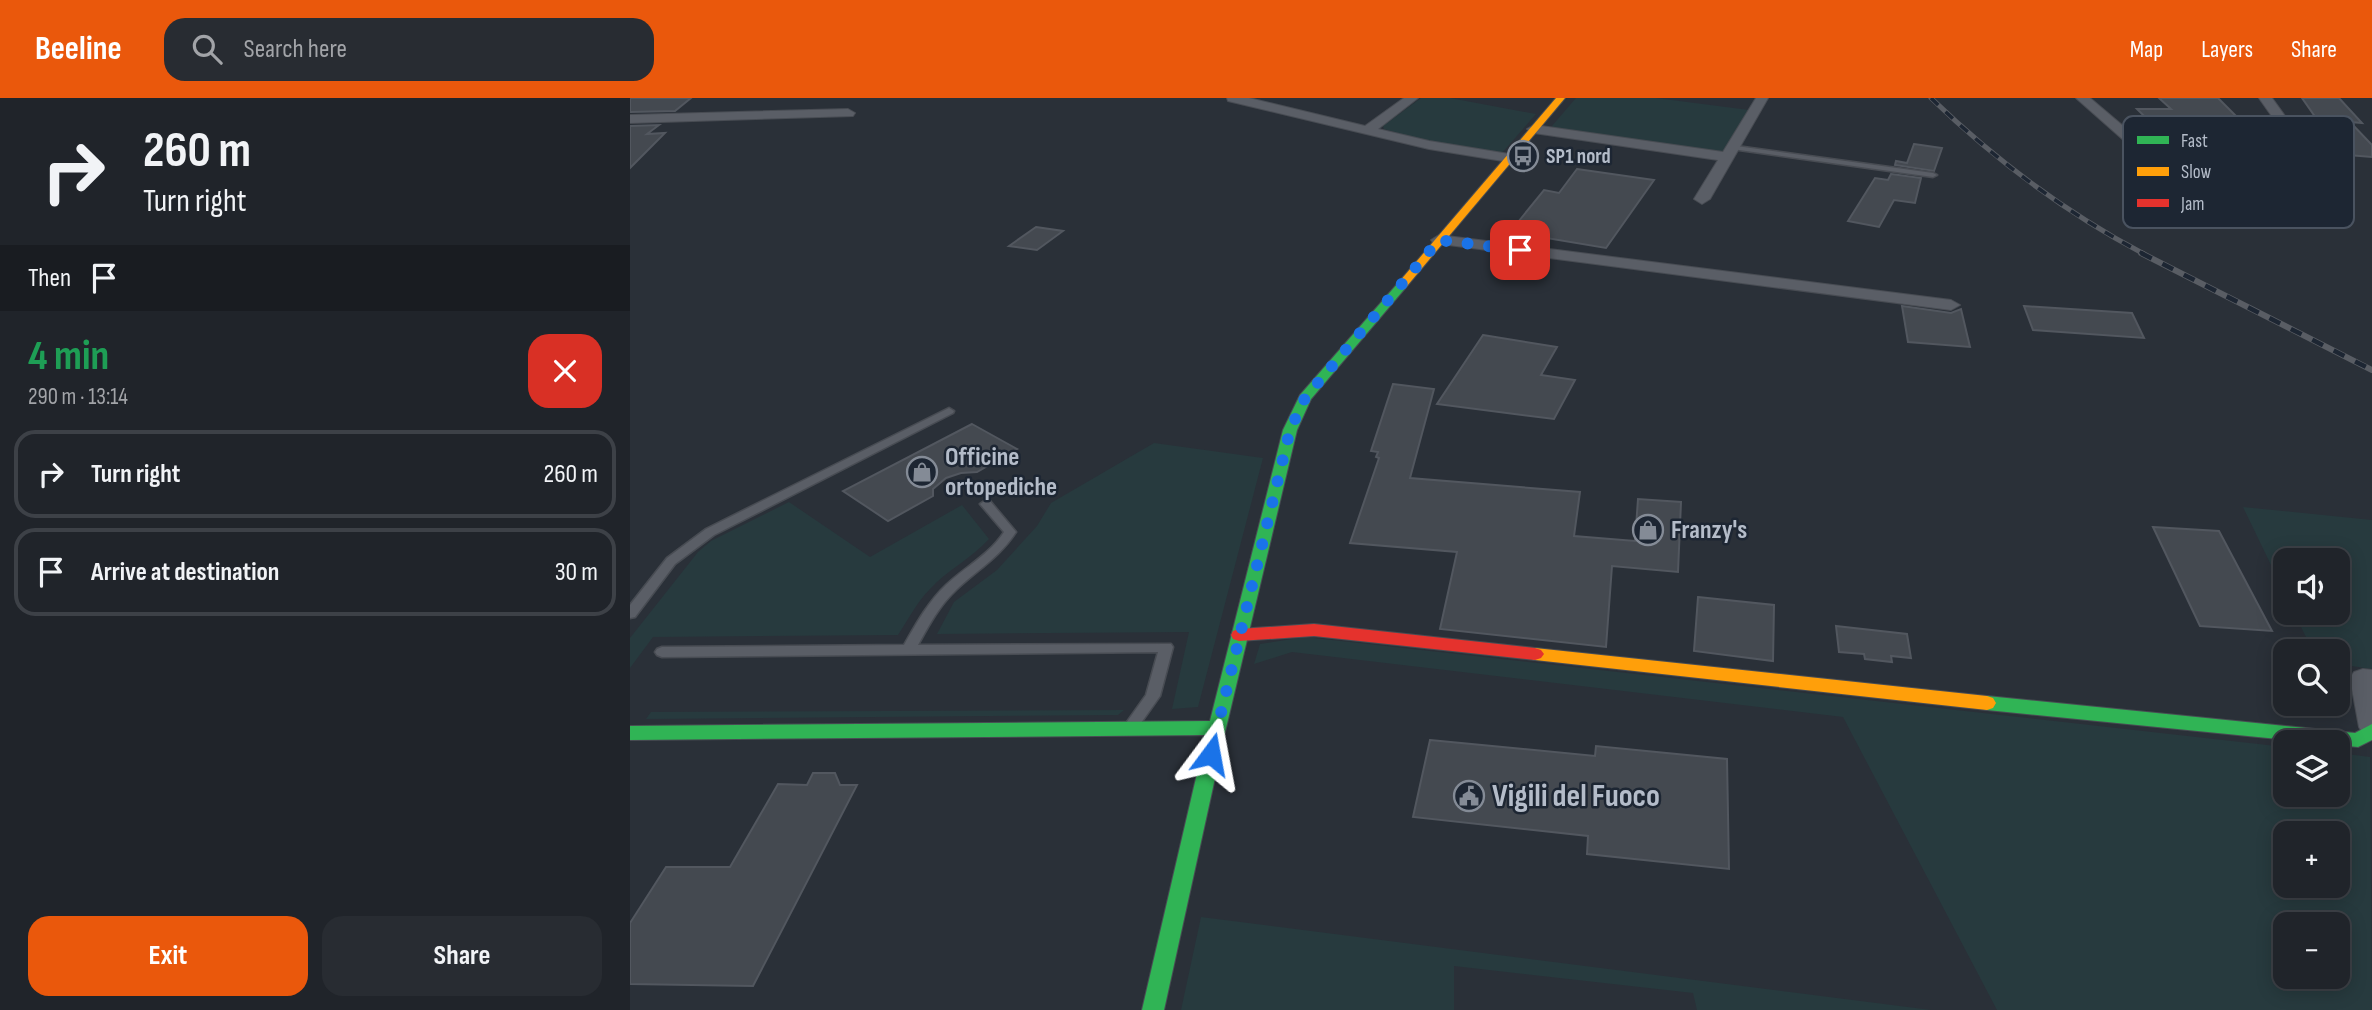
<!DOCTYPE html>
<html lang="en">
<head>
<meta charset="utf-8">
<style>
	body { margin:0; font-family:"Sofia Sans Condensed",sans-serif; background:#282c32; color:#f1f3f6; height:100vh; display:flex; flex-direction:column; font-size:26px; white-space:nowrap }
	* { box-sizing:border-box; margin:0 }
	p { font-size:23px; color:#a2a4a8 }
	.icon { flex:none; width:38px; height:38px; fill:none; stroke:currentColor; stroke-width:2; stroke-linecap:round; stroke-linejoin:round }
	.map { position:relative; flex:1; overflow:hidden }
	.panel { display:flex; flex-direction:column; background:#20242a; width:630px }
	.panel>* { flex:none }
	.top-card { background:#20242a; color:#f1f3f6; overflow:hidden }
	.buttons { position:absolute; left:1643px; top:450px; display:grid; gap:14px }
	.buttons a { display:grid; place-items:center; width:77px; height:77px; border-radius:14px; background:#20242a; box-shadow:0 4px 18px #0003,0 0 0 2px #3d4147; font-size:35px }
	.pin { position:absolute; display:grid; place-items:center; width:60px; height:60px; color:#fff; margin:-30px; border-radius:14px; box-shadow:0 4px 10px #0006 }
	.me { position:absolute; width:77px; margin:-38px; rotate:13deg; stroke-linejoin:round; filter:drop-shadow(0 0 5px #0008) }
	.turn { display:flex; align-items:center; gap:24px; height:147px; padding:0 28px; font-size:32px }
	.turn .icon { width:91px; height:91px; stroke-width:2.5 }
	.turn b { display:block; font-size:49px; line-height:60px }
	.then { display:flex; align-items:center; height:66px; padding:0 28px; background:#0003; gap:14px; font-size:26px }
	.round { display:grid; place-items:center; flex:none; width:74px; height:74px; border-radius:21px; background:#282c32 }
	.overview { display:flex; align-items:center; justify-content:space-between; height:119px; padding:0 28px }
	h1 { font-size:42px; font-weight:700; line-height:52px; color:#1e9e55 }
	.primary-button { display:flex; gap:14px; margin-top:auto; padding:14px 28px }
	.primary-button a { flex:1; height:80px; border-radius:21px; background:#ea580c; color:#fff; font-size:28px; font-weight:700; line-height:80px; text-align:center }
	.primary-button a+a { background:#282c32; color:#f1f3f6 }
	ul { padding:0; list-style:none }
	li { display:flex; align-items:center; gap:21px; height:88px; margin:0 14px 10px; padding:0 14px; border:4px solid #3d4147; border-radius:21px }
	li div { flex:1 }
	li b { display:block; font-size:26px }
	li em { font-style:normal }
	header { display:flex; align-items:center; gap:42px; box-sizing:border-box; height:98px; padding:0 35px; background:#ea580c; color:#fff }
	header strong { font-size:33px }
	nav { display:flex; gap:38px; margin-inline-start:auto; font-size:24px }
	.search { width:490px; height:63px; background:#282c32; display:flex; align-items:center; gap:18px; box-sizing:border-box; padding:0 24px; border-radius:21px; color:#a2a4a8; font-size:26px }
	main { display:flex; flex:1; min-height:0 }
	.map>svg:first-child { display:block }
	.green { fill:#273a3e; fill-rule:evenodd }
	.building { fill:#444950; stroke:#52575f; stroke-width:2 }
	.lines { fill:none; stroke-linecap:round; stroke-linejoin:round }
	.lane-casing { stroke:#484c53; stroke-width:3 }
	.street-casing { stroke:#484c53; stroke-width:2 }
	.fast-casing { stroke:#484c53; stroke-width:2 }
	.slow-casing { stroke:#484c53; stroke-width:2 }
	.jam-casing { stroke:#484c53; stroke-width:2 }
	.lane { fill:#5a5e66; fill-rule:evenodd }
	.street { fill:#5a5e66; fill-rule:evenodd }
	.fast { fill:#30b455; fill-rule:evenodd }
	.slow { fill:#ff9f0a; fill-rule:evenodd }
	.jam { fill:#e5322d; fill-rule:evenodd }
	.rail-far1-casing { stroke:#595d64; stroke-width:5 }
	.rail-casing { stroke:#595d64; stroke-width:6 }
	.rail-far1 { stroke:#1d2633; stroke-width:3.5; stroke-dasharray:10; stroke-linecap:butt }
	.rail { stroke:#1d2633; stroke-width:4.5; stroke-dasharray:12; stroke-linecap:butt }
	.route { stroke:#1a73e8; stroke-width:12; stroke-dasharray:0 21.6 }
	.labels { text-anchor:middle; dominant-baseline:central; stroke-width:5; stroke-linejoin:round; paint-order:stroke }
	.far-poi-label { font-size:21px; font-weight:bold; fill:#b4bcc9; stroke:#1d2633; text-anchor:start }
	.poi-label { font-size:26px; font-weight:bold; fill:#b4bcc9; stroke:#1d2633; text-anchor:start }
	.near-poi-label { font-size:32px; font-weight:bold; fill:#b4bcc9; stroke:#1d2633; text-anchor:start }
	.key { fill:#1d2633; stroke:#4a5360; stroke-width:2 }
	.key-label { font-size:19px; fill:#b4bcc9 }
</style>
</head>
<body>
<header>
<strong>Beeline</strong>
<div class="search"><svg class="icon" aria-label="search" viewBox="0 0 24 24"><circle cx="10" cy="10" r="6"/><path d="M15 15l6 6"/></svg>Search here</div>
<nav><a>Map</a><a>Layers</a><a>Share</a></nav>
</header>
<main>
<section class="panel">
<div class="top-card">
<div class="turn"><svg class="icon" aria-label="right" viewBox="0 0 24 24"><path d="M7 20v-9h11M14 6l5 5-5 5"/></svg><div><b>260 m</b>Turn right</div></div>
<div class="then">Then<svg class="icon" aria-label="arrive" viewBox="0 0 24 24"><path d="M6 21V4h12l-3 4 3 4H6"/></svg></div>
</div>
<div class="overview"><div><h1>4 min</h1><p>290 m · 13:14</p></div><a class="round" style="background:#d93025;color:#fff"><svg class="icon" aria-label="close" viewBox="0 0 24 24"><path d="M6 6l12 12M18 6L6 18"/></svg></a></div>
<ul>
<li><svg class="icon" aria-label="right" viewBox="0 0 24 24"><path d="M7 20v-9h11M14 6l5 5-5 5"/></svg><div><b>Turn right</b></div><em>260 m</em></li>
<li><svg class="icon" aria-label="arrive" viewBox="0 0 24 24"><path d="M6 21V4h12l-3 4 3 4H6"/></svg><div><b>Arrive at destination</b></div><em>30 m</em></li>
</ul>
<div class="primary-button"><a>Exit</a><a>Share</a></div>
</section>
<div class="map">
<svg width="1742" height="912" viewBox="0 0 1742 912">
	<rect width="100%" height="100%" fill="#2a3038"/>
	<!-- green -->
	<g class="green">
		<polygon points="791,0 820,0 906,16 872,55 812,48 754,31 753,28"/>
		<polygon points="946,0 1026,0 1119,12 1094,53 1085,55 924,32 922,28"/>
		<polygon points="524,345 633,360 568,609 542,611 559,534 307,536 324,504 367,472 407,428 421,405"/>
		<path d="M159,404L240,459L332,407L359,441C340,462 318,471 300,491C287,504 278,522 268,537L23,539L0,570V540L68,454L81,443Z"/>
		<polygon points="1613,409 1742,422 1742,571 1708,566 1708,553 1683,553 1664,515 1708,514 1708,462 1656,462 1655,496"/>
		<path d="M675,539L1655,649L1656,696H1708V655L1740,659L1742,912H1367L1213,619L662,554L624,566L630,546ZM1656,735H1708V788H1656ZM1656,826H1708V878H1656Z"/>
		<polygon points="494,612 488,617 16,621 21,614"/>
		<polygon points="571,819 1301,912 1067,912 1063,895 824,868 824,912 551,912"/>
	</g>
	<!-- building -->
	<g class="building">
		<polygon points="0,0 61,0 45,13 0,14"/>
		<polygon points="1529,0 1588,0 1621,33 1558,33 1578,52 1548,51 1507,11 1541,11"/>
		<polygon points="1672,0 1709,0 1732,25 1720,24 1742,47 1742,59 1718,57 1693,30"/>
		<polygon points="29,27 17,36 35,35 0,70 0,28"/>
		<polygon points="1284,46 1312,50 1304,73 1265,67 1266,63 1277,65"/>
		<polygon points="947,71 1024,82 976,150 880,134 914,92 929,95"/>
		<polygon points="1261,76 1291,80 1285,105 1264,102 1249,129 1218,123 1245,80 1258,82"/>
		<polygon points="406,129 433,133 407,152 379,148"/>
		<polygon points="1272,208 1321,215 1331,211 1340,249 1278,244"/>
		<polygon points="1394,208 1502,215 1514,240 1403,232"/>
		<polygon points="853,237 927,249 911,277 945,282 924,321 807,306"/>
		<polygon points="763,286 804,291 780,380 950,394 944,438 1005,443 1008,401 1051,404 1048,474 982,468 976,549 810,531 827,454 720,445 749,360 746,359 748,354 741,353"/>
		<polygon points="342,326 387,351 347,374 331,375 316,380 303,391 303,398 258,423 213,393"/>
		<polygon points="1523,429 1589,433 1642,533 1570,528"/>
		<polygon points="1068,499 1144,507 1143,563 1064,553"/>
		<polygon points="1206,528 1277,536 1281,560 1261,558 1262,564 1235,561 1234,556 1209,554"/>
		<polygon points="800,642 965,658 966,648 1097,661 1099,771 957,756 958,738 783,719"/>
		<polygon points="183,675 205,675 210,687 227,687 123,888 0,886 0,825 36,769 100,769 148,686 177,687"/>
	</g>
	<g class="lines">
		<!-- lane casing -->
		<g class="lane-casing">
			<g id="lane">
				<polygon points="1099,47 1303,75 1307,77 1303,79 1102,51 1098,49"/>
				<polygon points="319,310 324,313 323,315 84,437 45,466 5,519 0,520 0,507 37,460 76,431"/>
				<path d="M356,402L360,403L386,434C370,459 347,472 326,492C309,508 299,527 288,547L541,546L543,549L530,598L506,632L501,633L496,632L494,628L516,597L528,554L32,559L27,557L25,554L27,551L32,549L274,547C286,526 298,504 316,487C335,469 359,457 374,434L350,406Z"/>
			</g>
		</g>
		<!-- street casing -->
		<g class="street-casing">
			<g id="street">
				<polygon points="597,0 619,0 735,28 774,0 788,0 748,31 799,43 879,56 886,60 879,64 799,51 598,3"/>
				<polygon points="1126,0 1138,0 1080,101 1072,106 1064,101 1088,62 904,35 897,31 904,27 1093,54"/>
				<polygon points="1446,0 1460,0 1525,55 1525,61 1515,61"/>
				<polygon points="1629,0 1642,0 1696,75 1694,78 1684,78"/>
				<polygon points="218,11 225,15 223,18 0,25 0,17"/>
				<polygon points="809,137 1321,202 1330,207 1321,212 803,145 801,142"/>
				<polygon points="1733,571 1742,572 1742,639 1733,636 1729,629 1720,580 1724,574"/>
			</g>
		</g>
		<!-- fast casing -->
		<g class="fast-casing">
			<g id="fast">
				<polygon points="773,182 777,184 777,188 681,301 667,332 596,630 534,912 512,912 576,637 0,642 0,628 580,623 653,332 670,297 769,184"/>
				<polygon points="1357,598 1725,635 1742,626 1742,642 1728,649 1708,647 1708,644 1678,644 1357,612 1351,610 1348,605 1351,600"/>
			</g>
		</g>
		<!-- slow casing -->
		<g class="slow-casing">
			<g id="slow">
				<polygon points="926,0 935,0 777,188 769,188 769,184"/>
				<polygon points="905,550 1357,598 1363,600 1366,605 1363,610 1357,612 905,562 899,560 896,556 899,552"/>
			</g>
		</g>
		<!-- jam casing -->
		<g class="jam-casing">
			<polygon id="jam" points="684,526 905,550 911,552 914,556 911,560 905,562 684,538 609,543 603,541 601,537 603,533 609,531"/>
		</g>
		<!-- lane -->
		<use href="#lane" class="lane"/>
		<!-- street -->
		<use href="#street" class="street"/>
		<!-- fast -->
		<use href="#fast" class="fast"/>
		<!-- slow -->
		<use href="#slow" class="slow"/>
		<!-- jam -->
		<use href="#jam" class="jam"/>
		<!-- rail-far1 casing -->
		<g class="rail-far1-casing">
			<path id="rail-far1" d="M1301,0C1365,62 1435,114 1514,156"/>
		</g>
		<!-- rail casing -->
		<g class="rail-casing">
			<polyline id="rail" points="1511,155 1742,272"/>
		</g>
		<!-- rail-far1 -->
		<use href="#rail-far1" class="rail-far1"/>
		<!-- rail -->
		<use href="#rail" class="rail"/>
	</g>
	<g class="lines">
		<!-- route -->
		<polyline class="route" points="581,656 660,332 675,300 809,142 890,152"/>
	</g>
	<!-- icons -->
	<defs>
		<g id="bus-ring" transform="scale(1.575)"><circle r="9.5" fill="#1d2633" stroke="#848b96" stroke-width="1.5"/><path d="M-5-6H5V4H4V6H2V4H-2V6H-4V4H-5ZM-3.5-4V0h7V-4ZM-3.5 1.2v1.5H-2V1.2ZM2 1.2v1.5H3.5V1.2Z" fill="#848b96"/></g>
		<g id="shop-ring" transform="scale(1.575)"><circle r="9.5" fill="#1d2633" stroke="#848b96" stroke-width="1.5"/><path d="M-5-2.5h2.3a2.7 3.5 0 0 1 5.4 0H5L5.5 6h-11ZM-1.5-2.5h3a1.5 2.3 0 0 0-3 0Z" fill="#848b96"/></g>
		<g id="civic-ring" transform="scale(1.575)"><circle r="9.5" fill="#1d2633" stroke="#848b96" stroke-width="1.5"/><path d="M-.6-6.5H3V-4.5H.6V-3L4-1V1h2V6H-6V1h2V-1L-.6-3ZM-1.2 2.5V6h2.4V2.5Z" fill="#848b96"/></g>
	</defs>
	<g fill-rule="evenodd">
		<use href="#bus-ring" x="893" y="58"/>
		<use href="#shop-ring" x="292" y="374"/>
		<use href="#shop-ring" x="1018" y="432"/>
		<use href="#civic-ring" x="839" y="698"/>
	</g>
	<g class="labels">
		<!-- far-poi labels -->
		<g class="far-poi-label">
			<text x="916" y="58">SP1 nord</text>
		</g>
		<!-- poi labels -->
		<g class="poi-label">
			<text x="315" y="359">Officine<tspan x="315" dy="30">ortopediche</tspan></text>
			<text x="1041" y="432">Franzy's</text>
		</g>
		<!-- near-poi labels -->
		<g class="near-poi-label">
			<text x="862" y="698">Vigili del Fuoco</text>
		</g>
	</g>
	<!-- legend -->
	<rect x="1493" y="18" width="231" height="112" rx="10" class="key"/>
	<rect x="1507" y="38" width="32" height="8" fill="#30b455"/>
	<rect x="1507" y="69" width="32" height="9" fill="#ff9f0a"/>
	<rect x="1507" y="101" width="32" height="8" fill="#e5322d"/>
	<g class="key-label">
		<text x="1551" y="49">Fast</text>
		<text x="1551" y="80">Slow</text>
		<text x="1551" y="112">Jam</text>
	</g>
</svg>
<div class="buttons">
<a><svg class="icon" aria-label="sound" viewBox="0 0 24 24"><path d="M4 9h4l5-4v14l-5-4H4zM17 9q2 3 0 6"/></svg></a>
<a><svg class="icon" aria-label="search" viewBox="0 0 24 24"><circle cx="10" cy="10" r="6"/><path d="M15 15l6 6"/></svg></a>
<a><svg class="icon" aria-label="layers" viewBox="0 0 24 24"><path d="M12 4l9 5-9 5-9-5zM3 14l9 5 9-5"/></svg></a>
<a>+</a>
<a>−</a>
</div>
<div class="pin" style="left:890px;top:152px;background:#d93025"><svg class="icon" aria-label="arrive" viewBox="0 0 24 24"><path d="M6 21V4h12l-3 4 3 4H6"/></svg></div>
<svg class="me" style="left:581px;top:656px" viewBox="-20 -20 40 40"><path d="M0-17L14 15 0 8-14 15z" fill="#1a73e8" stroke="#fff" stroke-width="4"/></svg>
</div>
</main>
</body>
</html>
